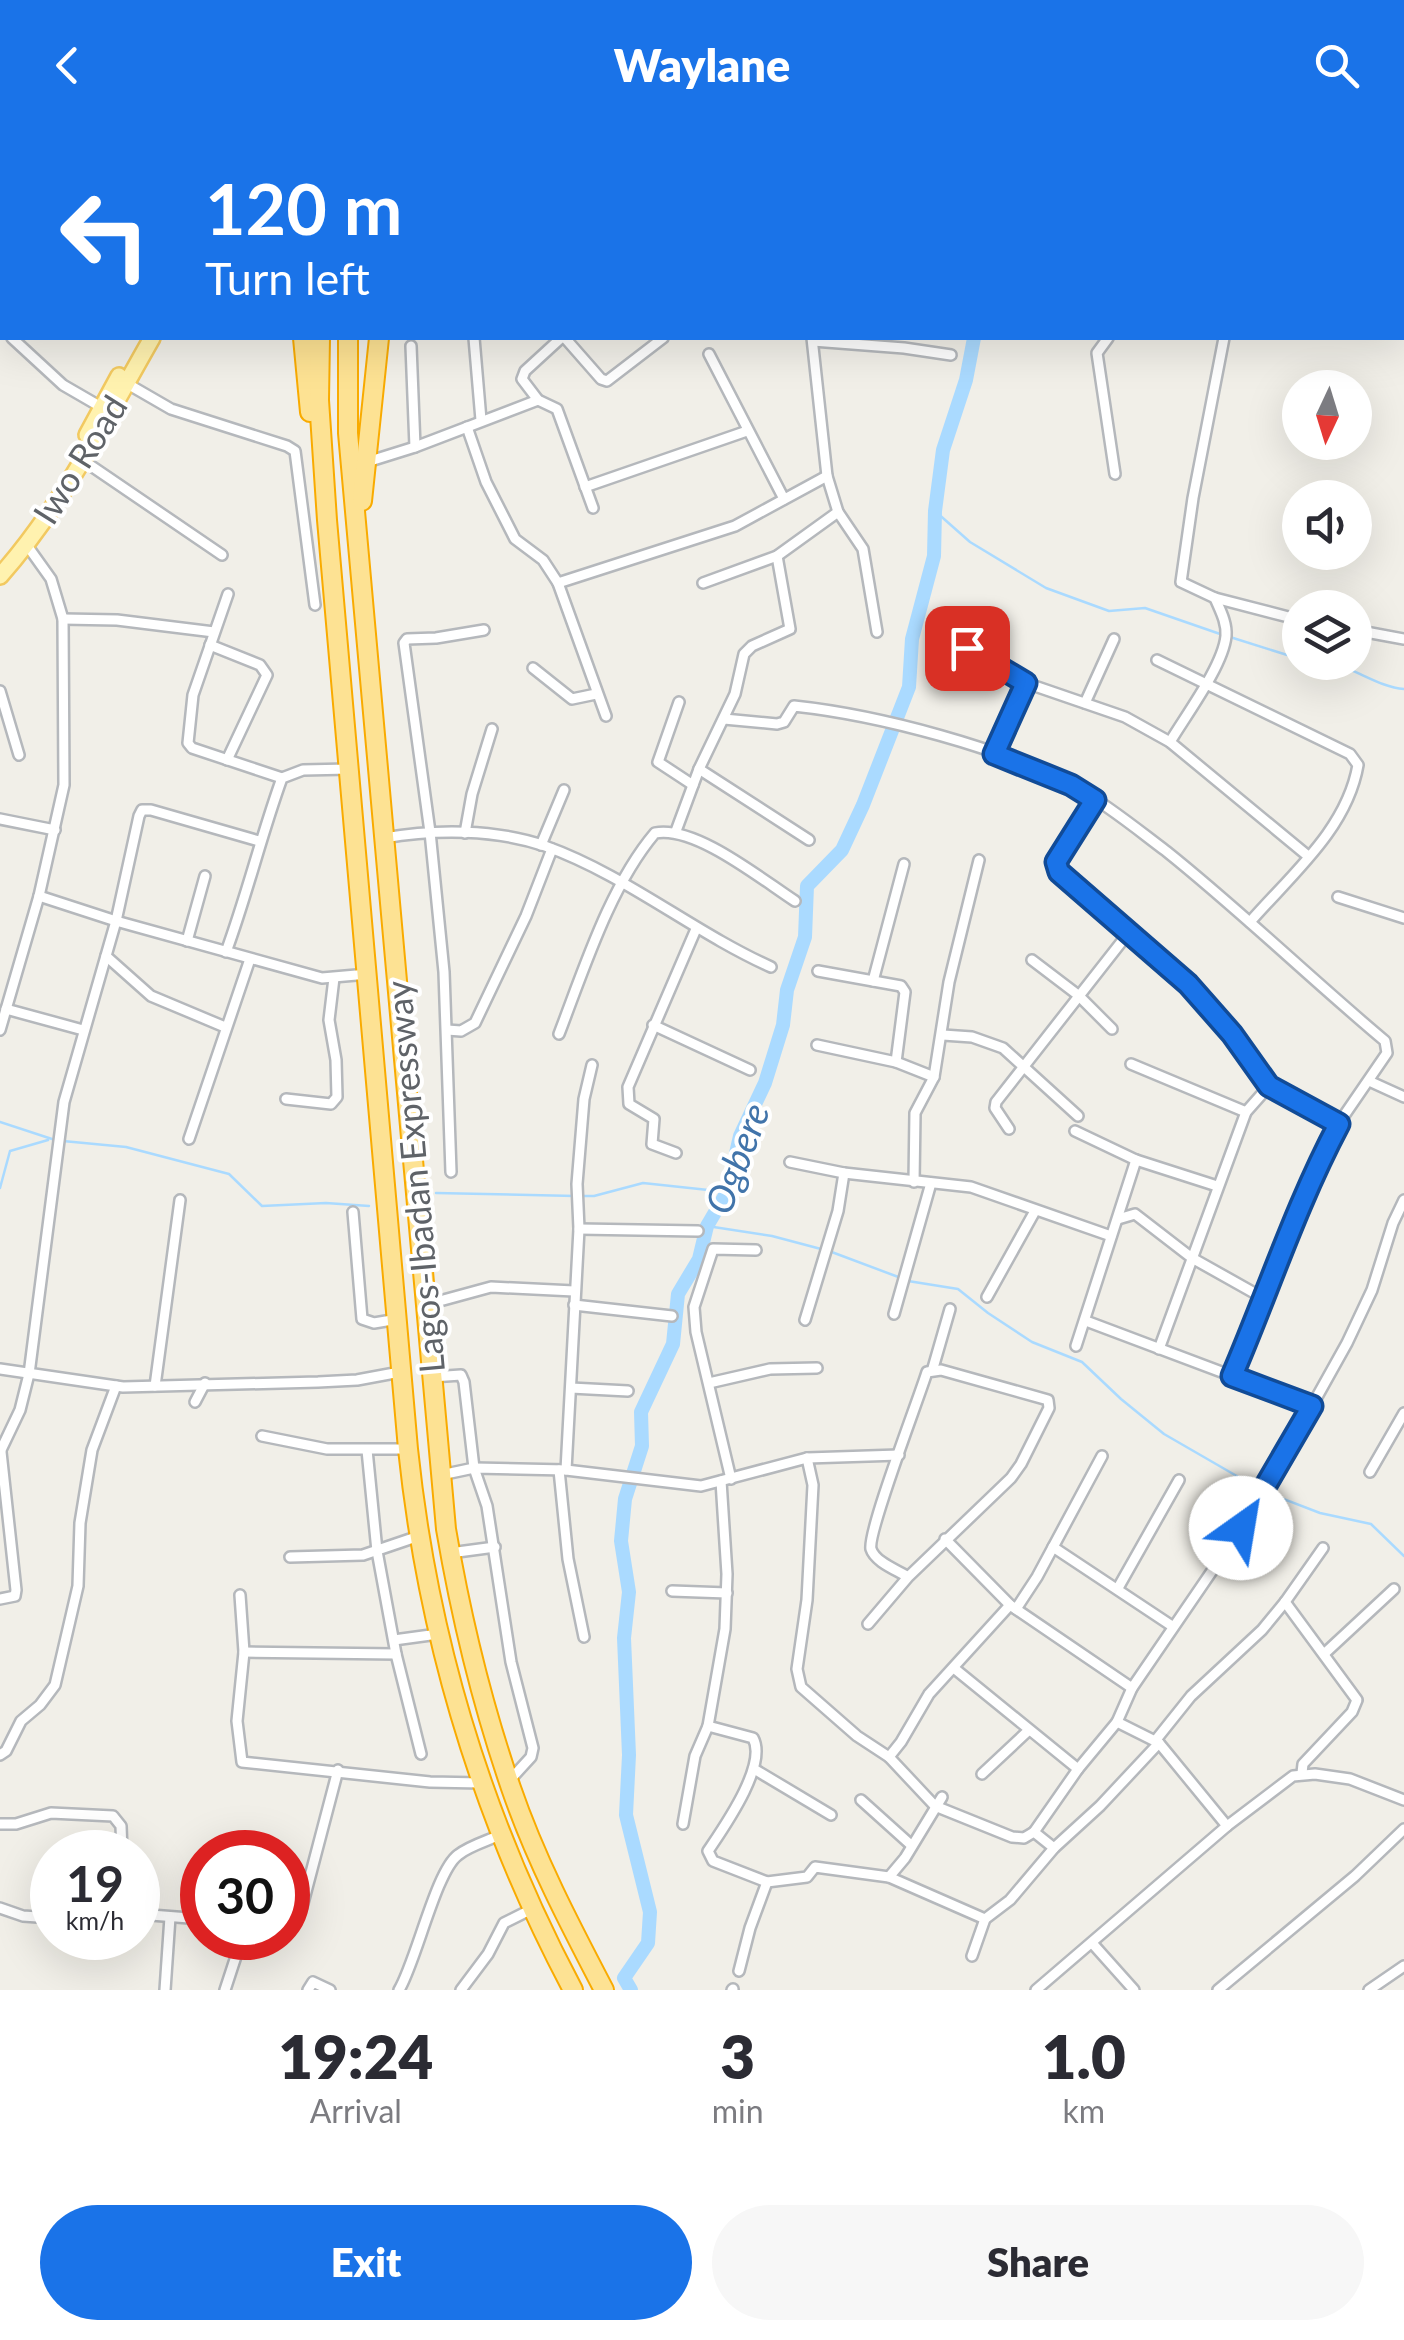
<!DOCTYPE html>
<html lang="en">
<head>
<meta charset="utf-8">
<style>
	body { margin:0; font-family:Lato,sans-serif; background:#f7f7f7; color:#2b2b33; height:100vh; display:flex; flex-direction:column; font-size:38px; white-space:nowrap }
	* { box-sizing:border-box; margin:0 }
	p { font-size:32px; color:#7c7c81 }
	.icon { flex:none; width:55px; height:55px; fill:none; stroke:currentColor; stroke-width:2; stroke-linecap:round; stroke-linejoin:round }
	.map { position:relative; height:1860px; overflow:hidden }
	.details { display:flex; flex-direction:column; background:#fff; flex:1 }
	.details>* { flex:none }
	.guide { position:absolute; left:0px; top:0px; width:1405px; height:210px; box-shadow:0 10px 40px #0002; background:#1a73e8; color:#fff; overflow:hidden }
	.needle { width:65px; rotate:184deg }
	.fabs { position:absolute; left:1282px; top:240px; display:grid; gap:20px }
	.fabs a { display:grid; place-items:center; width:90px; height:90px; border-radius:50%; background:#fff; box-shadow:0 10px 40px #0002; font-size:50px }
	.speed { position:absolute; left:30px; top:1700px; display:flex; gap:20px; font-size:50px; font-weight:700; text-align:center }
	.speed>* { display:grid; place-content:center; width:130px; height:130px; border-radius:50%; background:#fff; box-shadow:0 10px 40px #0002; line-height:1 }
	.speed small { font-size:25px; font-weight:400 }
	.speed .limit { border:15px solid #d22; background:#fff; color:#111 }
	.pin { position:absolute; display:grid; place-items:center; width:85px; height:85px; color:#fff; margin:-42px; border-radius:20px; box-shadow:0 5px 15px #0006 }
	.me { position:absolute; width:110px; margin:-55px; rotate:32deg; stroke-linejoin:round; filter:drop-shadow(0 0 8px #0008) }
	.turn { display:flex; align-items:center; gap:35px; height:210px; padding:0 40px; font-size:45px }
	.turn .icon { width:130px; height:130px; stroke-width:2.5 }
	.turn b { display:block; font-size:70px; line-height:85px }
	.eta { display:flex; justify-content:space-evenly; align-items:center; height:170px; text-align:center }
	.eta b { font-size:60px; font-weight:800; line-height:70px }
	.cta { display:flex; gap:20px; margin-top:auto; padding:20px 40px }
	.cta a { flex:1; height:115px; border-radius:60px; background:#1a73e8; color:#fff; font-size:40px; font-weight:800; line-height:115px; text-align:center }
	.cta a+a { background:#f7f7f7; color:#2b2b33 }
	header { display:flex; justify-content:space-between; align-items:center; height:130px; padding:0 40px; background:#1a73e8; color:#fff; font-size:45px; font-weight:800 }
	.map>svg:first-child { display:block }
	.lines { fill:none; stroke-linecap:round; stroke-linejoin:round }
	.stream { stroke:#aadaff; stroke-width:2.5 }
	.river { stroke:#aadaff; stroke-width:14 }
	.minor-casing { stroke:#b5b8bc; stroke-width:14 }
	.primary-casing { stroke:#f2c960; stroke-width:20 }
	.trunk-casing { stroke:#f9ab00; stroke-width:20 }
	.motorway-casing { stroke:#f9ab00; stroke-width:22 }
	.minor { stroke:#fff; stroke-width:9 }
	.primary { stroke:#fff2af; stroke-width:15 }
	.trunk { stroke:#feeaa1; stroke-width:15 }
	.motorway { stroke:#fde293; stroke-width:18 }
	.route-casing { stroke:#114b97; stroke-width:25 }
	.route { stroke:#1a73e8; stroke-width:18 }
	.labels { text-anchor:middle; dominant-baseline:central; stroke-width:8; stroke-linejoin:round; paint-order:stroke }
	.street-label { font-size:35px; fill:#5f6368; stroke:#fff }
	.water-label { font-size:38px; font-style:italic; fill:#4174aa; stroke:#fff }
</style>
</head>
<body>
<header><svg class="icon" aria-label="back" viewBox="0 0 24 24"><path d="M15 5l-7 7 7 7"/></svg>Waylane<svg class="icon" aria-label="search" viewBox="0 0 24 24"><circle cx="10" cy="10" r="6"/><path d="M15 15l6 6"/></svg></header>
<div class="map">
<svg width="1404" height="1860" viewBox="0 0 1404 1860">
	<rect width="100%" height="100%" fill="#f1efe8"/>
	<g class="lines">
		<!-- stream -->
		<g class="stream">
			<polyline points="935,381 970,412 1046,458 1109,481 1145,478 1223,505"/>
			<polyline points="1230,507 1300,529"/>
			<path d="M1325,532C1353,536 1377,557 1404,559"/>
			<polyline points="0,992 55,1010"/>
			<polyline points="63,1011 126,1017 229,1044 262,1076 326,1073 369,1076"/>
			<polyline points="0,1058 10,1021 48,1010"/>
			<polyline points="436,1063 575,1066"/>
			<polyline points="583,1066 594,1066 643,1053 727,1062"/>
			<polyline points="707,1096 772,1106 821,1119"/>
			<polyline points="829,1121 901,1148"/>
			<polyline points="908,1151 958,1159 988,1183 1032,1212 1082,1232 1121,1269 1164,1304 1261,1360"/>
			<polyline points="1268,1363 1320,1383 1371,1394 1404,1426"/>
		</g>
		<!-- river -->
		<g class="river">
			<polyline points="1006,2 1006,0"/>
			<polyline points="631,1860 624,1848 648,1813 650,1782 626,1685 629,1625 624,1508 629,1462 621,1411 625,1369 642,1316 641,1282 673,1214 678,1164 699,1129 707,1096 727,1062 740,1006 765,953 783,895 787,860 805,807 807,756 842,720 863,675 909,557 912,509 934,426 935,381 943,320 966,250 974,208"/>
		</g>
		<!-- minor casing -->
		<g class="minor-casing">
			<g id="minor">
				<polyline points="557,0 558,2"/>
				<polyline points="710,0 710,2"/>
				<polyline points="803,0 812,2"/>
				<polyline points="932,0 940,2"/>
				<polyline points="172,2 172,0"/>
				<polyline points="832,2 833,0"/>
				<polyline points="875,2 876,0"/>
				<polyline points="962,2 963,0"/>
				<polyline points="1136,2 1136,0"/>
				<polyline points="1267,2 1267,0"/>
				<polyline points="1297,2 1298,0"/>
				<polyline points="1359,2 1359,0"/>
				<polyline points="0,16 2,20"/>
				<polyline points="1402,166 1404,167"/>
				<polyline points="0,195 2,198"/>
				<polyline points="12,208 63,255 101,277"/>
				<polyline points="474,208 481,290"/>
				<polyline points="561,208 525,241 522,249 538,270 557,279 593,378"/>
				<polyline points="565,208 601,249 607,251 663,208"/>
				<polyline points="812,208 827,346 838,382 863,419 877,502"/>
				<polyline points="1108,208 1097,223 1115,344"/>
				<polyline points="1224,208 1193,368 1181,452 1215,468 1300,490"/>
				<polyline points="813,211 904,218 951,225"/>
				<polyline points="411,216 415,317"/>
				<polyline points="709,224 784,369"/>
				<polyline points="126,253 171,279 287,316 295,321 315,475"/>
				<polyline points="467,297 486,352 515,409 543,430 558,453 606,586"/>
				<polyline points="84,331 222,425"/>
				<polyline points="367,332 415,317 538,270"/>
				<polyline points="585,357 747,301"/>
				<polyline points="558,453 735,396 827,346"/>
				<polyline points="703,453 777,426 838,382"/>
				<polyline points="228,464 193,565 188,613 192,618 282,648"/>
				<polyline points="63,489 117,490 214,502"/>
				<polyline points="1355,500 1404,509"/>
				<polyline points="210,515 260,535 267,545 227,630"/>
				<polyline points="967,518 1026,553 1125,587 1170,612 1308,726"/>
				<path d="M1157,530L1350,624L1358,635C1347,699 1291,745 1250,792"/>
				<polyline points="533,538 572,569 596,564"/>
				<polyline points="0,561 19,625"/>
				<polyline points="679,572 658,632 693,655"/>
				<polyline points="1085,573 1114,509"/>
				<path d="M724,589L777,594L784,592L794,576C878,585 1005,618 1079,659C1109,676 1138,700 1166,721C1241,781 1311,849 1385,911L1387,923L1339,993L1316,1037L1232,1246"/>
				<path d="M1170,612C1186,585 1223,536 1226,506C1227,492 1220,480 1215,468"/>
				<polyline points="994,624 1026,553"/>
				<polyline points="699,639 809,710"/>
				<polyline points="1095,670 1056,732 1059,742 1188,854 1232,904 1269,956 1339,993"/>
				<polyline points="0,689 55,700"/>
				<polyline points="676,701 699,639 735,564 744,524 752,516 790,499 777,426"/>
				<polyline points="465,703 472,664 492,599"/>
				<path d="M384,708C435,699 496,699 545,716C626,745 693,802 771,837"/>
				<polyline points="541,715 564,660"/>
				<polyline points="39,766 116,791 322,848 368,844"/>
				<polyline points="1338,767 1404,788"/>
				<polyline points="187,811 205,746"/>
				<path d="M226,822C247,765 261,706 282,648L303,640L349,639"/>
				<polyline points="106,826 151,866 225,897"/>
				<polyline points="1032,830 1078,865 1112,899"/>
				<polyline points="818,841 901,856 905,862 896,932"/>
				<polyline points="873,851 904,734"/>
				<polyline points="6,879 83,900"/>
				<polyline points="653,895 750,940"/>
				<polyline points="0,900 39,766 64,655 63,489 51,449 26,414"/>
				<polyline points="447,900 461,901 475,893 526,786 552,719"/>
				<path d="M559,904C584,839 610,756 655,703C695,695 761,749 795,771"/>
				<polyline points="943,905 972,907 1003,918 1078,986"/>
				<polyline points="817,915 896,932 934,947"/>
				<polyline points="1131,934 1246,982"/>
				<polyline points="1369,951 1404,967"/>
				<polyline points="286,969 331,974 337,967 336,930 329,890 334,848"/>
				<polyline points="1009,999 995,978 996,972 1130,801"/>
				<polyline points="1075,1001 1136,1030 1217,1056"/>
				<polyline points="189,1009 250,829"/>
				<polyline points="676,1023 652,1014 654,989 629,974 628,957 696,799"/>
				<polyline points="790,1032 844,1043 971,1057 1111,1106"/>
				<polyline points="451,1042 444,842 430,702 404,513 407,509 436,508 484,500"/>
				<polyline points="914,1052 915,983 934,947 949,852 979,730"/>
				<polyline points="353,1082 362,1189 374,1193 398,1189"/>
				<polyline points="1118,1089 1135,1084 1192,1128 1265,1169"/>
				<polyline points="579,1099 698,1101"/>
				<polyline points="987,1167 1035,1081"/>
				<polyline points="425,1175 491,1157 574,1161"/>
				<polyline points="574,1175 672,1186"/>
				<polyline points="894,1184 931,1053"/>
				<polyline points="805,1190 838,1081 844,1043"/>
				<polyline points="1086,1191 1312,1276"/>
				<polyline points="1076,1216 1136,1030"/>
				<polyline points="1159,1219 1246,982 1269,956"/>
				<polyline points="933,1238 950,1179"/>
				<polyline points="0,1239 123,1257 318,1252 357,1250 400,1242"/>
				<polyline points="432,1247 461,1245 464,1252 474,1338 487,1376 511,1532 533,1618 531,1627 509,1651"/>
				<polyline points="709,1253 770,1239 817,1238"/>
				<polyline points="155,1256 180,1070"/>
				<polyline points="571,1258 628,1261"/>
				<polyline points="195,1272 205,1253"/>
				<polyline points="262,1306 327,1319 408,1319"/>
				<polyline points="367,1320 377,1421 396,1524 421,1624"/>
				<polyline points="0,1322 20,1280 29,1244 64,972 116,791 139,686 142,680 151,680 259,711"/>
				<polyline points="807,1328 813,1355 807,1470 797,1539 801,1557 857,1606 889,1627 935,1676 1012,1707 1024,1708 1034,1702 1054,1718"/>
				<polyline points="559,1340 568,1429 584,1507"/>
				<polyline points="566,1340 579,1099 577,1054 584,969 592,935"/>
				<polyline points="1370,1342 1404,1283"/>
				<polyline points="441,1345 474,1338 566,1340 701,1356 807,1328 899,1325"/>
				<polyline points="731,1349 696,1202 694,1177 713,1119 756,1120"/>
				<polyline points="945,1409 1010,1475 1132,1558"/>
				<polyline points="1053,1417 1172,1496"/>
				<polyline points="450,1423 495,1417"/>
				<polyline points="290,1427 363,1425 419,1406"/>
				<polyline points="1118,1458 1179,1350"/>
				<polyline points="672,1461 727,1463"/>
				<polyline points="240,1465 244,1522 237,1591 242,1632 430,1652 481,1653"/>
				<polyline points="0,1469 15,1466 16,1460 1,1322"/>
				<polyline points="1285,1472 1357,1570 1352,1582 1303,1634 1302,1643"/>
				<polyline points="1016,1479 1037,1447 1102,1326"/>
				<path d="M868,1494L908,1447L1011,1348L1021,1334L1049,1278L1048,1270L941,1240L927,1242C919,1268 867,1403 871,1419C875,1432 897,1440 908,1447"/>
				<polyline points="394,1510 438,1504"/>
				<polyline points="244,1522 396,1524"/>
				<polyline points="1324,1524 1394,1459"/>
				<polyline points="955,1539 1078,1639"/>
				<polyline points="1117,1592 1159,1613 1227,1696"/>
				<path d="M708,1596L753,1608C768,1635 724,1697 708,1721L713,1731L767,1752L807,1747L815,1737L889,1747L985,1789"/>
				<polyline points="1155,1611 1191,1566 1262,1500 1285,1472 1323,1418"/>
				<polyline points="0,1625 6,1621 21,1591 40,1575 55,1555 78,1456 80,1393 92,1320 116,1256"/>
				<polyline points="889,1627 901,1612 929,1564 1010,1475"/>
				<polyline points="754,1639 831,1685"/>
				<polyline points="982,1644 1029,1600"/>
				<polyline points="861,1670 911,1715"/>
				<polyline points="0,1694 16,1694 51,1683 113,1686 121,1696 122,1722"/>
				<polyline points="683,1694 695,1626 708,1596 725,1499 727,1444 721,1351"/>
				<polyline points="1034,1702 1078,1639 1117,1592 1132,1558 1255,1378 1347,1213 1372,1160 1393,1093 1404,1070"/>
				<polyline points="889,1747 905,1728 942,1667"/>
				<polyline points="0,1778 23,1786 52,1788"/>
				<polyline points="138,1784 202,1789"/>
				<polyline points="288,1795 296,1791 302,1777 338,1640"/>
				<polyline points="1092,1813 1134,1860"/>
				<polyline points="972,1826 985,1789 1010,1770 1054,1718 1100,1676 1159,1613"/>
				<polyline points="739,1841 750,1798 767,1752"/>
				<polyline points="165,1860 170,1787"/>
				<polyline points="225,1860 242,1808"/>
				<polyline points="308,1860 313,1852 330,1860"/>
				<path d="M399,1860C416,1832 436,1741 458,1725C469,1716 487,1711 500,1705"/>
				<polyline points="461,1860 488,1824 504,1793 532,1779"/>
				<polyline points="732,1860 733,1859"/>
				<polyline points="1036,1860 1227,1696 1293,1646 1315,1644 1350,1649 1404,1670"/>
				<polyline points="1218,1860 1355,1746 1404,1699"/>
				<polyline points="1369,1860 1404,1836"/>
			</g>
		</g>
		<!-- primary casing -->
		<g class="primary-casing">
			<g id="primary">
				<polyline points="230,2 231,0"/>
				<polyline points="87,305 119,246"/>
				<path d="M0,446C63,375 105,290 152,208"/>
			</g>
		</g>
		<!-- trunk casing -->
		<g class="trunk-casing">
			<g id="trunk">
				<polyline points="472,2 476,0"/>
				<polyline points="524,2 541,0"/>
			</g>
		</g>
		<!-- motorway casing -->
		<g class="motorway-casing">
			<g id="motorway">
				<polyline points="293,0 293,2"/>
				<polyline points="354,2 354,0"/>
				<polyline points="382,2 383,0"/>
				<polyline points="303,208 310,282"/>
				<path d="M320,208L319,270L327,390L408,1319C428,1510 483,1691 573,1860"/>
				<path d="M348,208V303L446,1399C461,1487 482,1574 511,1658C535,1728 570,1795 604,1860"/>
				<polyline points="362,371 379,208"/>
			</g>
		</g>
		<!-- minor -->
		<use href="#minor" class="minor"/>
		<!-- primary -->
		<use href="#primary" class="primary"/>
		<!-- trunk -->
		<use href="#trunk" class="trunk"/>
		<!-- motorway -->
		<use href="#motorway" class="motorway"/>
	</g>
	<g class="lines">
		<!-- route casing -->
		<g class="route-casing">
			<path id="route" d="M967,518L1026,553L994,624L1071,655L1095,670L1056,732L1059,742L1188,854L1232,904L1269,956L1339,994C1296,1075 1268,1162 1232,1246L1312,1276L1241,1398"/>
		</g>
		<!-- route -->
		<use href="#route" class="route"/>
	</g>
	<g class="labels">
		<!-- street labels -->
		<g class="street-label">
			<text transform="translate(79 329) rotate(-58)">Iwo Road</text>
			<text transform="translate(414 1047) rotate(-95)">Lagos-Ibadan Expressway</text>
		</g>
		<!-- water labels -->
		<g class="water-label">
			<text transform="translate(736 1028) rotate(-69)">Ogbere</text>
		</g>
	</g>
</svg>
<div class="fabs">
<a><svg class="needle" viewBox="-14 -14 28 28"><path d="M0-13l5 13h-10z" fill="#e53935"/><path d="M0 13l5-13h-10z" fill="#7c7c81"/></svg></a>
<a><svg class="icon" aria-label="sound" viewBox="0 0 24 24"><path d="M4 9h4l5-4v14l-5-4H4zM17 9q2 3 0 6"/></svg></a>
<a><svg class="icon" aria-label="layers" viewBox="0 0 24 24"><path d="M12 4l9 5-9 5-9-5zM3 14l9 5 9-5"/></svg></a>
</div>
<div class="speed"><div>19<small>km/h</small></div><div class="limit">30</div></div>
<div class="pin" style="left:967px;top:518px;background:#d93025"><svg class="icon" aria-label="arrive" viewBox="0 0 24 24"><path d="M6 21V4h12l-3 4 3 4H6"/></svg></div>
<svg class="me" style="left:1241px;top:1398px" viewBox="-20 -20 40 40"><circle r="19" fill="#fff"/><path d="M0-13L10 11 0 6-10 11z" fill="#1a73e8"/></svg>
<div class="guide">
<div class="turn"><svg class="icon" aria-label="left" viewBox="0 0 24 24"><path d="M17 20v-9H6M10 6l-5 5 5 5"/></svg><div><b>120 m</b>Turn left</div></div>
</div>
</div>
<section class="details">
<div class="eta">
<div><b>19:24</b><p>Arrival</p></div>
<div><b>3</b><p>min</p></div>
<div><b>1.0</b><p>km</p></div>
</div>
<div class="cta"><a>Exit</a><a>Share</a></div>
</section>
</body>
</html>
